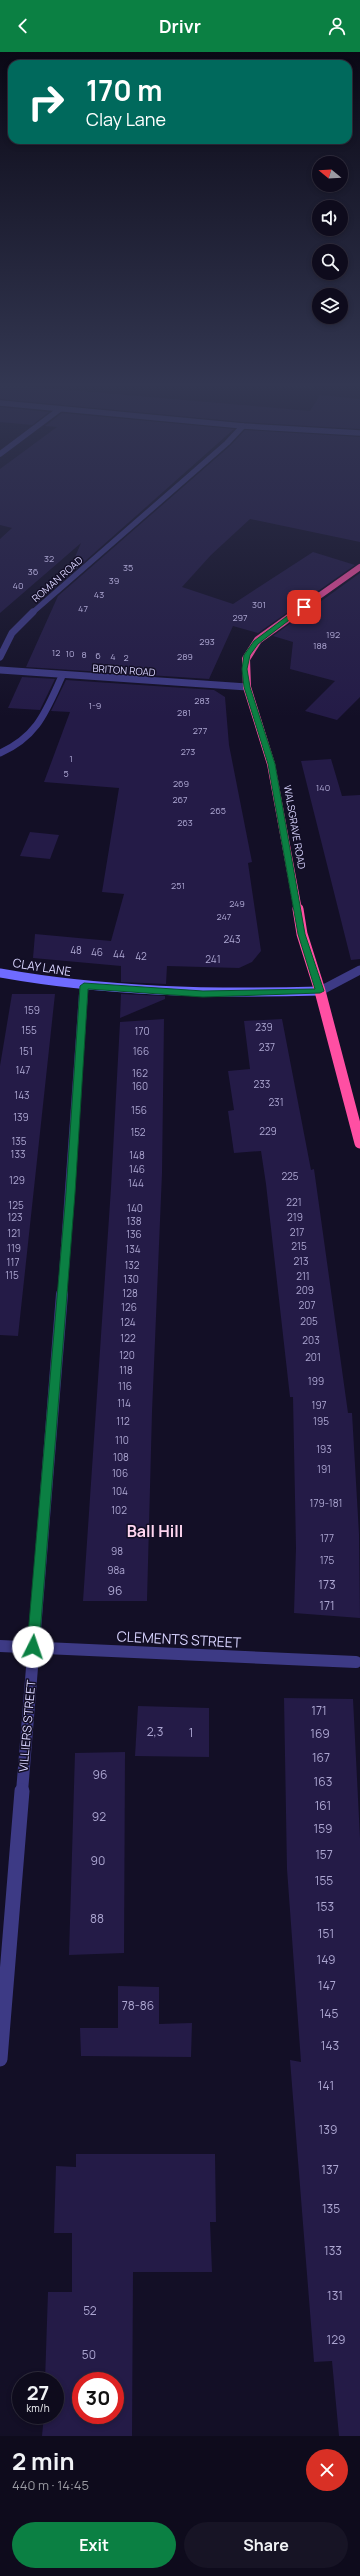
<!DOCTYPE html>
<html lang="en">
<head>
<meta charset="utf-8">
<style>
	body { margin:0; font-family:Manrope,sans-serif; background:#171425; color:#f1f3f6; height:100vh; display:flex; flex-direction:column; font-size:15px; white-space:nowrap }
	* { box-sizing:border-box; margin:0 }
	p { font-size:13px; color:#9b9ba3 }
	.icon { flex:none; width:22px; height:22px; fill:none; stroke:currentColor; stroke-width:2; stroke-linecap:round; stroke-linejoin:round }
	.map { position:relative; height:2384px; overflow:hidden }
	.details { display:flex; flex-direction:column; background:#0e0b1c; flex:1 }
	.details>* { flex:none }
	.top-card { position:absolute; left:8px; top:8px; width:344px; height:84px; border-radius:12px; box-shadow:0 2px 6px #0003,0 0 0 1px #2e2b3b; background:#00695c; color:#fff; overflow:hidden }
	.needle { width:26px; rotate:288deg }
	.tools { position:absolute; left:312px; top:104px; display:grid; gap:8px }
	.tools a { display:grid; place-items:center; width:36px; height:36px; border-radius:50%; background:#0e0b1c; box-shadow:0 2px 6px #0003,0 0 0 1px #2e2b3b; font-size:20px }
	.speed { position:absolute; left:12px; top:2320px; display:flex; gap:8px; font-size:20px; font-weight:700; text-align:center }
	.speed>* { display:grid; place-content:center; width:52px; height:52px; border-radius:50%; background:#0e0b1c; box-shadow:0 2px 6px #0003,0 0 0 1px #2e2b3b; line-height:1 }
	.speed small { font-size:10px; font-weight:400 }
	.speed .limit { border:6px solid #d22; background:#fff; color:#111 }
	.pin { position:absolute; display:grid; place-items:center; width:34px; height:34px; color:#fff; margin:-17px; border-radius:8px; box-shadow:0 2px 6px #0006 }
	.me { position:absolute; width:44px; margin:-22px; rotate:4deg; stroke-linejoin:round; filter:drop-shadow(0 0 3px #0008) }
	.turn { display:flex; align-items:center; gap:14px; height:84px; padding:0 12px; font-size:18px }
	.turn .icon { width:52px; height:52px; stroke-width:2.5 }
	.turn b { display:block; font-size:28px; line-height:34px }
	.round { display:grid; place-items:center; flex:none; width:42px; height:42px; border-radius:21px; background:#171425 }
	.headline { display:flex; align-items:center; justify-content:space-between; height:68px; padding:0 12px }
	h1 { font-size:24px; font-weight:700; line-height:30px }
	.cta { display:flex; gap:8px; margin-top:auto; padding:8px 12px }
	.cta a { flex:1; height:46px; border-radius:24px; background:#0b8043; color:#fff; font-size:16px; font-weight:700; line-height:46px; text-align:center }
	.cta a+a { background:#171425; color:#f1f3f6 }
	header { display:flex; justify-content:space-between; align-items:center; height:52px; padding:0 12px; background:#0b8043; color:#fff; font-size:18px; font-weight:700 }
	.map>svg:first-child { display:block }
	.green { fill:#12302f }
	.building { fill:#241b47; fill-rule:evenodd }
	.lines { fill:none; stroke-linecap:round; stroke-linejoin:round }
	.street-far4 { stroke:#3d3a85; stroke-width:5.5 }
	.street-far3 { stroke:#3d3a85; stroke-width:7 }
	.street-far2 { stroke:#3d3a85; stroke-width:9 }
	.street-far1 { stroke:#3d3a85; stroke-width:12 }
	.street { stroke:#3d3a85; stroke-width:15 }
	.secondary { stroke:#6f6bff; stroke-width:9 }
	.highway-far2 { stroke:#ff4fa3; stroke-width:6 }
	.highway-far1 { stroke:#ff4fa3; stroke-width:8 }
	.highway { stroke:#ff4fa3; stroke-width:11 }
	.route { fill:#0b8043; stroke:#07532c }
	.labels { text-anchor:middle; dominant-baseline:central; stroke-width:3; stroke-linejoin:round; paint-order:stroke }
	.far-number-label { font-size:9px; fill:#aca6d1 }
	.far-street-label { font-size:10px; fill:#d9d4ff; stroke:#130f26 }
	.number-label { font-size:10px; fill:#aca6d1 }
	.street-label { font-size:12px; fill:#d9d4ff; stroke:#130f26 }
	.near-number-label { font-size:12px; fill:#aca6d1 }
	.near-street-label { font-size:14px; fill:#d9d4ff; stroke:#130f26 }
	.district-label { font-size:16px; font-weight:bold; fill:#ffd6f0; stroke:#130f26 }
</style>
</head>
<body>
<header><svg class="icon" aria-label="back" viewBox="0 0 24 24"><path d="M15 5l-7 7 7 7"/></svg>Drivr<svg class="icon" aria-label="person" viewBox="0 0 24 24"><circle cx="12" cy="8" r="4"/><path d="M4 21q1-7 8-7t8 7"/></svg></header>
<div class="map">
<svg width="360" height="2384" viewBox="0 0 360 2384">
	<rect width="100%" height="100%" fill="#130f26"/>
	<!-- green -->
	<polygon class="green" points="242,331 314,331 312,337"/>
	<!-- building -->
	<g class="building">
		<polygon points="0,332 310,359 320,343 360,347 360,377 243,370 0,347"/>
		<polygon points="0,355 49,360 32,373 0,370"/>
		<polygon points="62,361 234,377 66,526 81,491 0,561 0,487 12,476 0,473 0,417 57,375 45,374"/>
		<polygon points="245,378 360,385 360,490 250,467 211,503 182,535 233,552 313,500 355,513 258,581 233,574 209,627 26,615 58,544 230,394"/>
		<polygon points="360,521 360,645 337,668 305,659 335,629 290,617 293,590 273,584"/>
		<polygon points="22,625 55,627 40,658 8,656"/>
		<polygon points="66,628 214,638 225,645 229,693 252,810 248,811 261,899 252,910 239,916 167,914 166,932 121,930 121,914 33,906 35,882 111,889 124,842 102,840 119,736 44,730 70,660 51,659"/>
		<polygon points="331,707 342,744 360,743 360,907 351,908 301,709"/>
		<polygon points="30,780 59,783 50,807 20,804"/>
		<polygon points="12,942 55,942 18,1284 0,1283 0,1014"/>
		<polygon points="121,942 165,944 165,947 120,966"/>
		<polygon points="164,967 162,1121 152,1360 147,1549 83,1549 111,1136 120,970"/>
		<polygon points="282,967 311,1118 314,1117 348,1361 352,1361 359,1482 360,1566 294,1561 296,1496 293,1345 290,1345 266,1132 261,1099 234,1101 228,1059 234,1058 228,1019 250,1017 244,969"/>
		<polygon points="284,1646 353,1647 360,1786 360,2384 339,2384 332,2309 314,2310 290,2008 301,2010 287,1817"/>
		<polygon points="138,1654 209,1656 209,1705 135,1704"/>
		<polygon points="125,1700 124,1901 69,1903 75,1701"/>
		<polygon points="118,1934 159,1935 159,1972 192,1971 191,2005 81,2004 80,1976 118,1976"/>
		<path d="M76,2102H215L216,2170H210L212,2220H133L132,2384H42L44,2363H55V2329H45L48,2240H72V2181H54L56,2114L76,2115ZM81,2329H115V2363H81Z"/>
	</g>
	<g class="lines">
		<!-- street-far4 -->
		<g class="street-far4">
			<polyline points="0,351 243,374 360,381"/>
			<polyline points="0,402 60,357"/>
			<polyline points="32,561 227,391 243,374"/>
		</g>
		<!-- street-far3 -->
		<g class="street-far3">
			<polyline points="0,605 12,581 33,560"/>
			<polyline points="0,618 247,635"/>
			<path d="M0,701C38,684 46,659 62,624"/>
		</g>
		<!-- street-far2 -->
		<g class="street-far2">
			<polyline points="320,939 360,918"/>
			<polyline points="62,1243 84,934"/>
		</g>
		<!-- street-far1 -->
		<g class="street-far1">
			<polyline points="0,1594 356,1610"/>
			<polyline points="22,1740 62,1242"/>
		</g>
		<!-- street -->
		<polyline class="street" points="0,2007 22,1739"/>
		<!-- secondary -->
		<path class="secondary" d="M0,921C106,940 212,942 320,939"/>
		<!-- highway-far2 -->
		<polyline class="highway-far2" points="295,561 360,515"/>
		<!-- highway-far1 -->
		<polyline class="highway-far1" points="297,560 258,588 246,607 247,635 271,712 298,858"/>
		<!-- highway -->
		<polyline class="highway" points="298,857 302,882 320,939 360,1091"/>
	</g>
	<!-- sky -->
	<linearGradient id="sky" x2="0" y2="1"><stop stop-color="#0a0815"/><stop offset="0.5" stop-color="#333752"/><stop offset="1" stop-color="#333752" stop-opacity="0"/></linearGradient>
	<rect width="360" height="665" fill="url(#sky)"/>
	<!-- route -->
	<polygon class="route" points="302,553 306,555 258,592 250,603 247,617 250,635 275,712 305,882 324,939 320,941 203,945 88,937 75,1141 39,1595 33,1601 27,1595 66,1141 80,934 84,931 203,939 315,937 298,882 268,712 244,635 242,617 244,603 254,589"/>
	<g class="labels">
		<!-- far-number labels -->
		<g class="far-number-label">
			<text x="49" y="506">32</text>
			<text x="128" y="515">35</text>
			<text x="33" y="519">36</text>
			<text x="114" y="528">39</text>
			<text x="18" y="533">40</text>
			<text x="99" y="542">43</text>
			<text x="259" y="552">301</text>
			<text x="83" y="556">47</text>
			<text x="240" y="565">297</text>
			<text x="333" y="582">192</text>
			<text x="207" y="589">293</text>
			<text x="320" y="593">188</text>
			<text x="56" y="600">12</text>
			<text x="70" y="601">10</text>
			<text x="84" y="602">8</text>
			<text x="98" y="603">6</text>
			<text x="113" y="604">4</text>
			<text x="185" y="604">289</text>
			<text x="126" y="605">2</text>
			<text x="202" y="648">283</text>
			<text x="95" y="653">1-9</text>
			<text x="184" y="660">281</text>
			<text x="200" y="678">277</text>
			<text x="188" y="699">273</text>
			<text x="71" y="706">1</text>
			<text x="66" y="721">5</text>
			<text x="181" y="731">269</text>
			<text x="323" y="735">140</text>
			<text x="180" y="747">267</text>
			<text x="218" y="758">265</text>
			<text x="185" y="770">263</text>
			<text x="178" y="833">251</text>
			<text x="237" y="851">249</text>
			<text x="224" y="864">247</text>
		</g>
		<!-- far-street labels -->
		<g class="far-street-label">
			<text transform="translate(57 527) rotate(-41)">ROMAN ROAD</text>
			<text transform="translate(124 618) rotate(4)">BRITON ROAD</text>
			<text transform="translate(295 775) rotate(80)">WALSGRAVE ROAD</text>
		</g>
		<!-- number labels -->
		<g class="number-label">
			<text x="232" y="887">243</text>
			<text x="76" y="898">48</text>
			<text x="97" y="900">46</text>
			<text x="119" y="902">44</text>
			<text x="141" y="904">42</text>
			<text x="213" y="907">241</text>
			<text x="32" y="958">159</text>
			<text x="264" y="975">239</text>
			<text x="29" y="978">155</text>
			<text x="142" y="979">170</text>
			<text x="267" y="995">237</text>
			<text x="26" y="999">151</text>
			<text x="141" y="999">166</text>
			<text x="23" y="1018">147</text>
			<text x="140" y="1021">162</text>
			<text x="262" y="1032">233</text>
			<text x="140" y="1034">160</text>
			<text x="22" y="1043">143</text>
			<text x="276" y="1050">231</text>
			<text x="139" y="1058">156</text>
			<text x="21" y="1065">139</text>
			<text x="268" y="1079">229</text>
			<text x="138" y="1080">152</text>
			<text x="19" y="1089">135</text>
			<text x="18" y="1102">133</text>
			<text x="137" y="1103">148</text>
			<text x="137" y="1117">146</text>
			<text x="290" y="1124">225</text>
			<text x="17" y="1128">129</text>
			<text x="136" y="1131">144</text>
			<text x="294" y="1150">221</text>
			<text x="16" y="1153">125</text>
			<text x="135" y="1156">140</text>
			<text x="15" y="1165">123</text>
			<text x="295" y="1165">219</text>
			<text x="134" y="1169">138</text>
			<text x="297" y="1180">217</text>
			<text x="14" y="1181">121</text>
			<text x="134" y="1182">136</text>
			<text x="299" y="1194">215</text>
			<text x="14" y="1196">119</text>
			<text x="133" y="1197">134</text>
			<text x="301" y="1209">213</text>
			<text x="13" y="1210">117</text>
			<text x="132" y="1213">132</text>
			<text x="12" y="1223">115</text>
			<text x="303" y="1224">211</text>
			<text x="131" y="1227">130</text>
			<text x="305" y="1238">209</text>
			<text x="130" y="1241">128</text>
			<text x="307" y="1253">207</text>
			<text x="129" y="1255">126</text>
			<text x="309" y="1269">205</text>
			<text x="128" y="1270">124</text>
			<text x="128" y="1286">122</text>
			<text x="311" y="1288">203</text>
			<text x="127" y="1303">120</text>
			<text x="313" y="1305">201</text>
			<text x="126" y="1318">118</text>
			<text x="316" y="1329">199</text>
			<text x="125" y="1334">116</text>
			<text x="124" y="1351">114</text>
			<text x="319" y="1353">197</text>
			<text x="123" y="1369">112</text>
			<text x="321" y="1369">195</text>
			<text x="122" y="1388">110</text>
			<text x="324" y="1397">193</text>
			<text x="121" y="1405">108</text>
			<text x="324" y="1417">191</text>
			<text x="120" y="1421">106</text>
			<text x="120" y="1439">104</text>
			<text x="326" y="1451">179-181</text>
			<text x="119" y="1458">102</text>
			<text x="327" y="1486">177</text>
			<text x="117" y="1499">98</text>
			<text x="327" y="1508">175</text>
			<text x="116" y="1518">98a</text>
		</g>
		<!-- street labels -->
		<g class="street-label">
			<text transform="translate(42 915) rotate(9)">CLAY LANE</text>
			<text transform="translate(27 1674) rotate(-85)">VILLIERS STREET</text>
		</g>
		<!-- near-number labels -->
		<g class="near-number-label">
			<text x="327" y="1532">173</text>
			<text x="115" y="1538">96</text>
			<text x="327" y="1553">171</text>
			<text x="319" y="1658">171</text>
			<text x="155" y="1679">2,3</text>
			<text x="191" y="1680">1</text>
			<text x="320" y="1681">169</text>
			<text x="321" y="1705">167</text>
			<text x="100" y="1722">96</text>
			<text x="323" y="1729">163</text>
			<text x="323" y="1753">161</text>
			<text x="99" y="1764">92</text>
			<text x="323" y="1776">159</text>
			<text x="324" y="1802">157</text>
			<text x="98" y="1808">90</text>
			<text x="324" y="1828">155</text>
			<text x="325" y="1854">153</text>
			<text x="97" y="1866">88</text>
			<text x="326" y="1881">151</text>
			<text x="326" y="1907">149</text>
			<text x="327" y="1933">147</text>
			<text x="138" y="1953">78-86</text>
			<text x="329" y="1961">145</text>
			<text x="330" y="1993">143</text>
			<text x="326" y="2033">141</text>
			<text x="328" y="2077">139</text>
			<text x="330" y="2117">137</text>
			<text x="331" y="2156">135</text>
			<text x="333" y="2198">133</text>
			<text x="335" y="2243">131</text>
			<text x="90" y="2258">52</text>
			<text x="336" y="2287">129</text>
			<text x="89" y="2302">50</text>
		</g>
		<!-- near-street labels -->
		<g class="near-street-label">
			<text transform="translate(179 1587) rotate(3)">CLEMENTS STREET</text>
		</g>
		<!-- district labels -->
		<g class="district-label">
			<text x="155" y="1479">Ball Hill</text>
		</g>
	</g>
</svg>
<div class="tools">
<a><svg class="needle" viewBox="-14 -14 28 28"><path d="M0-13l5 13h-10z" fill="#e53935"/><path d="M0 13l5-13h-10z" fill="#9b9ba3"/></svg></a>
<a><svg class="icon" aria-label="sound" viewBox="0 0 24 24"><path d="M4 9h4l5-4v14l-5-4H4zM17 9q2 3 0 6"/></svg></a>
<a><svg class="icon" aria-label="search" viewBox="0 0 24 24"><circle cx="10" cy="10" r="6"/><path d="M15 15l6 6"/></svg></a>
<a><svg class="icon" aria-label="layers" viewBox="0 0 24 24"><path d="M12 4l9 5-9 5-9-5zM3 14l9 5 9-5"/></svg></a>
</div>
<div class="speed"><div>27<small>km/h</small></div><div class="limit">30</div></div>
<div class="pin" style="left:304px;top:555px;background:#d93025"><svg class="icon" aria-label="arrive" viewBox="0 0 24 24"><path d="M6 21V4h12l-3 4 3 4H6"/></svg></div>
<svg class="me" style="left:33px;top:1595px" viewBox="-20 -20 40 40"><circle r="19" fill="#fff"/><path d="M0-13L10 11 0 6-10 11z" fill="#0b8043"/></svg>
<div class="top-card">
<div class="turn"><svg class="icon" aria-label="right" viewBox="0 0 24 24"><path d="M7 20v-9h11M14 6l5 5-5 5"/></svg><div><b>170 m</b>Clay Lane</div></div>
</div>
</div>
<section class="details">
<div class="headline"><div><h1>2 min</h1><p>440 m · 14:45</p></div><a class="round" style="background:#d93025;color:#fff"><svg class="icon" aria-label="close" viewBox="0 0 24 24"><path d="M6 6l12 12M18 6L6 18"/></svg></a></div>
<div class="cta"><a>Exit</a><a>Share</a></div>
</section>
</body>
</html>
